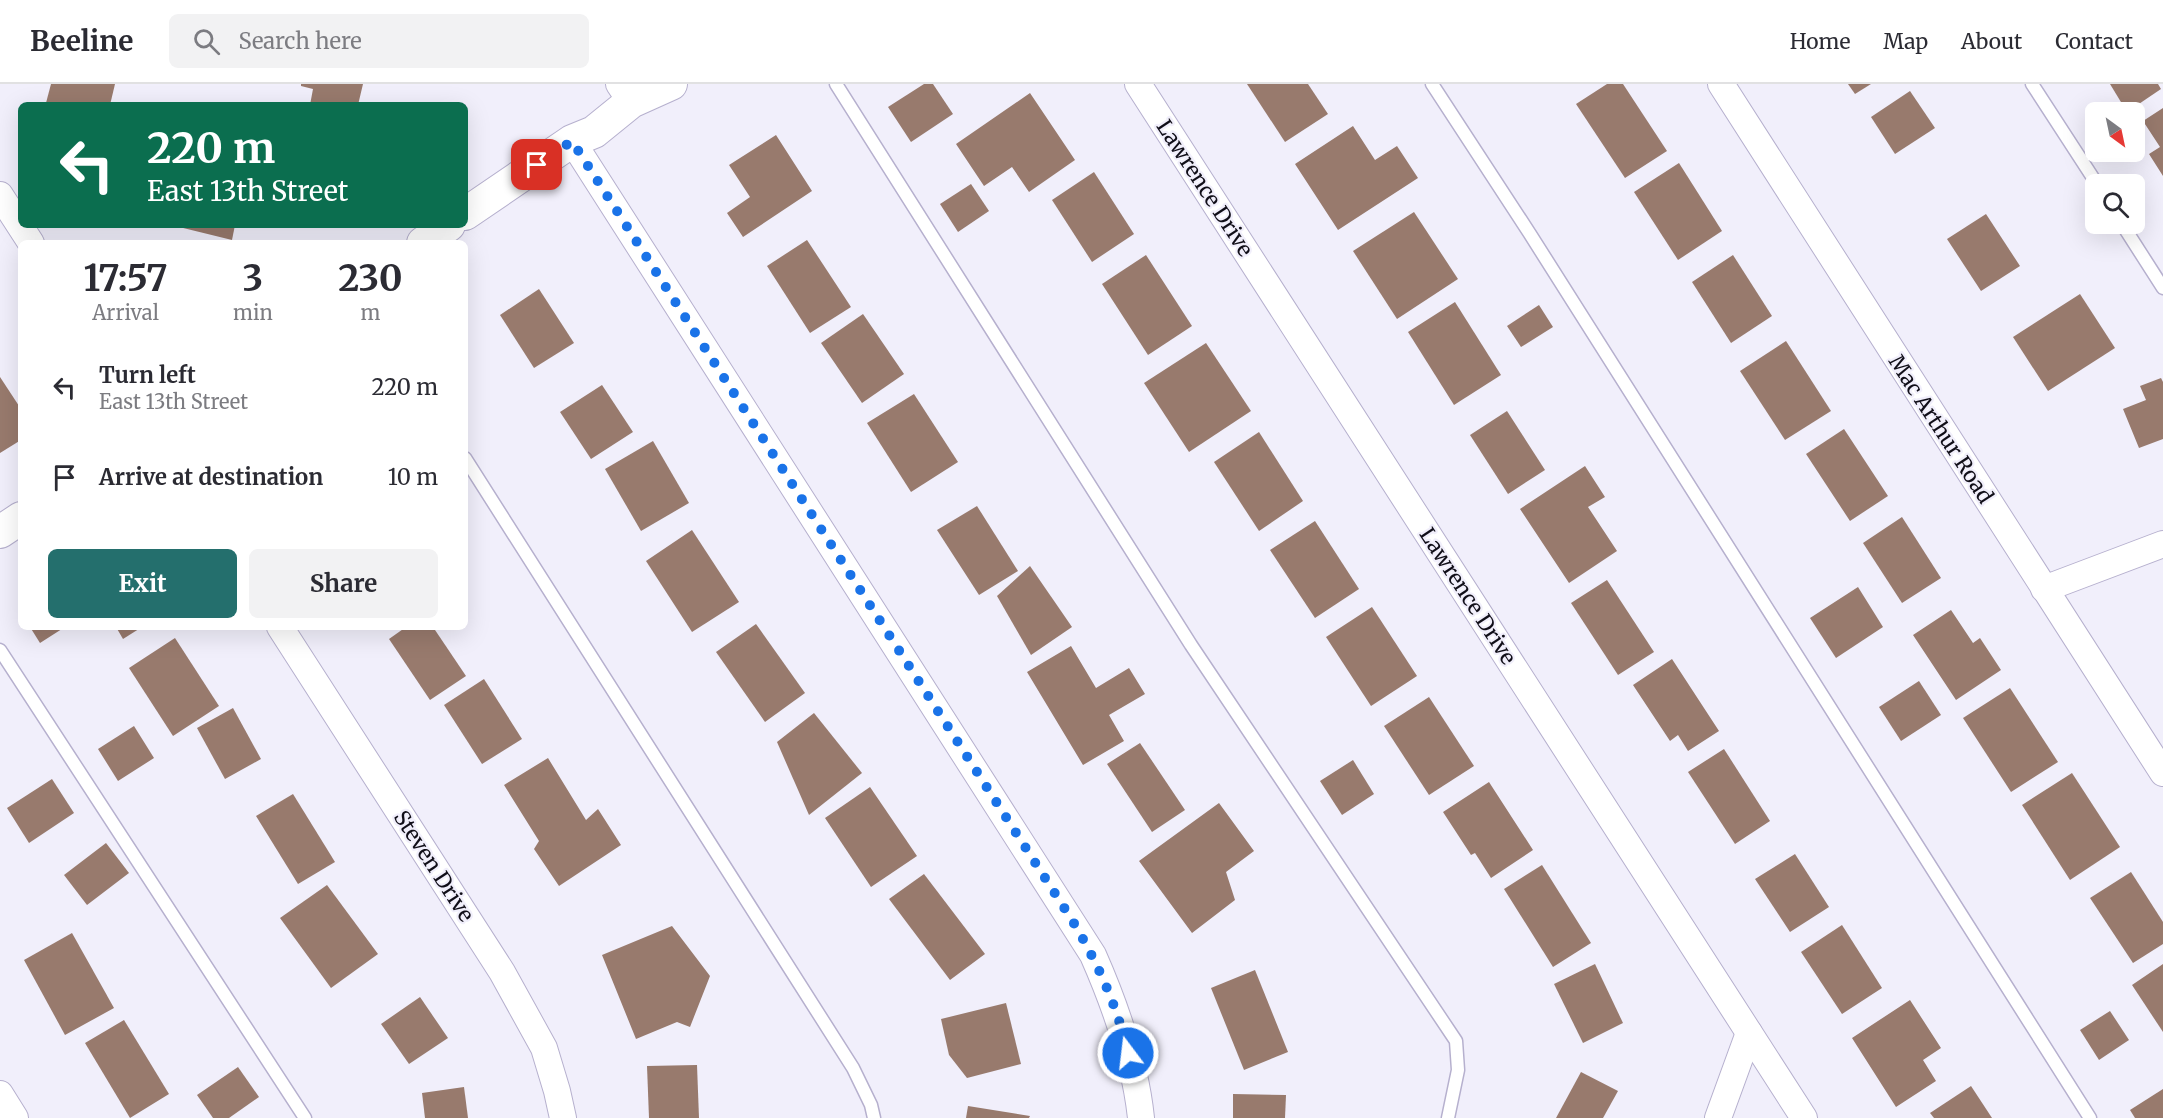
<!DOCTYPE html>
<html lang="en">
<head>
<meta charset="utf-8">
<style>
	body { margin:0; font-family:Merriweather,serif; background:#f2f2f3; color:#2b2b33; height:100vh; display:flex; flex-direction:column; font-size:22px; white-space:nowrap }
	* { box-sizing:border-box; margin:0 }
	p { font-size:20px; color:#7c7c81 }
	.icon { flex:none; width:33px; height:33px; fill:none; stroke:currentColor; stroke-width:2; stroke-linecap:round; stroke-linejoin:round }
	.map { position:relative; flex:1; overflow:hidden }
	.drawer { position:absolute; left:18px; top:156px; width:450px; height:390px; display:flex; flex-direction:column; background:#fff; border-radius:9px; box-shadow:0 6px 24px #0002 }
	.drawer>* { flex:none }
	.top-card { position:absolute; left:18px; top:18px; width:450px; height:126px; border-radius:9px; box-shadow:0 6px 24px #0002; background:#0b6e4f; color:#fff; overflow:hidden }
	.needle { width:39px; rotate:147deg }
	.controls { position:absolute; left:2085px; top:18px; display:grid; gap:12px }
	.controls a { display:grid; place-items:center; width:60px; height:60px; border-radius:9px; background:#fff; box-shadow:0 6px 24px #0002; font-size:30px }
	.pin { position:absolute; display:grid; place-items:center; width:51px; height:51px; color:#fff; margin:-26px; border-radius:12px; box-shadow:0 3px 9px #0006 }
	.me { position:absolute; width:66px; margin:-33px; rotate:345deg; stroke-linejoin:round; filter:drop-shadow(0 0 4px #0008) }
	.turn { display:flex; align-items:center; gap:21px; height:126px; padding:0 30px; font-size:27px }
	.turn .icon { width:78px; height:78px; stroke-width:2.5 }
	.turn b { display:block; font-size:42px; line-height:51px }
	.eta { display:flex; justify-content:space-evenly; align-items:center; height:102px; text-align:center }
	.eta b { font-size:36px; font-weight:700; line-height:42px }
	.action { display:flex; gap:12px; margin-top:auto; padding:12px 30px }
	.action a { flex:1; height:69px; border-radius:9px; background:#246f6d; color:#fff; font-size:24px; font-weight:700; line-height:69px; text-align:center }
	.action a+a { background:#f2f2f3; color:#2b2b33 }
	ul { padding:0; list-style:none }
	li { display:flex; align-items:center; gap:18px; height:90px; padding:0 30px }
	li div { flex:1 }
	li b { display:block; font-size:22px }
	li em { font-style:normal }
	header { display:flex; align-items:center; gap:36px; box-sizing:border-box; height:84px; padding:0 30px; background:#fff; border-bottom:2px solid #e1e1e2 }
	header strong { font-size:28px }
	nav { display:flex; gap:33px; margin-inline-start:auto; font-size:21px }
	.search { width:420px; height:54px; background:#f2f2f3; display:flex; align-items:center; gap:15px; box-sizing:border-box; padding:0 21px; border-radius:9px; color:#7c7c81; font-size:22px }
	.map>svg:first-child { display:block }
	.building { fill:#987a6d }
	.lines { fill:none; stroke-linecap:round; stroke-linejoin:round }
	.service-casing { stroke:#b6b0ce; stroke-width:15 }
	.minor-casing { stroke:#b6b0ce; stroke-width:28 }
	.tertiary-casing { stroke:#b6b0ce; stroke-width:34 }
	.service { stroke:#fff; stroke-width:12 }
	.minor { stroke:#fff; stroke-width:26 }
	.tertiary { stroke:#fff; stroke-width:32 }
	.route { stroke:#1a73e8; stroke-width:10; stroke-dasharray:0 18 }
	.labels { text-anchor:middle; dominant-baseline:central; stroke-width:4.5; stroke-linejoin:round; paint-order:stroke }
	.street-label { font-size:21px; fill:#100e18; stroke:#f1effb }
</style>
</head>
<body>
<header>
<strong>Beeline</strong>
<div class="search"><svg class="icon" aria-label="search" viewBox="0 0 24 24"><circle cx="10" cy="10" r="6"/><path d="M15 15l6 6"/></svg>Search here</div>
<nav><a>Home</a><a>Map</a><a>About</a><a>Contact</a></nav>
</header>
<div class="map">
<svg width="2163" height="1034" viewBox="0 0 2163 1034">
	<rect width="100%" height="100%" fill="#f1effb"/>
	<!-- building -->
	<g class="building">
		<polygon points="51,0 115,0 110,21 54,21 46,19"/>
		<polygon points="301,0 363,0 358,21 310,21 313,5 301,2"/>
		<polygon points="924,0 933,0 953,30 911,58 888,23"/>
		<polygon points="1247,0 1308,0 1328,30 1285,58"/>
		<polygon points="1607,0 1623,0 1667,67 1625,94 1576,20"/>
		<polygon points="1848,0 1871,0 1855,10"/>
		<polygon points="2110,0 2158,0 2161,5 2127,28"/>
		<polygon points="1910,7 1935,44 1895,70 1871,33"/>
		<polygon points="1030,9 1075,76 1029,108 1012,83 984,102 956,60"/>
		<polygon points="2163,24 2163,92 2149,70 2160,63 2143,37"/>
		<polygon points="1353,42 1375,76 1397,62 1418,94 1338,146 1295,80"/>
		<polygon points="776,51 812,107 743,153 727,129 750,113 729,81"/>
		<polygon points="1679,79 1722,147 1678,176 1634,108"/>
		<polygon points="1094,88 1134,150 1092,178 1052,116"/>
		<polygon points="971,100 989,127 958,148 940,120"/>
		<polygon points="1414,128 1458,195 1397,235 1353,167"/>
		<polygon points="1986,130 2020,182 1981,207 1947,155"/>
		<polygon points="171,141 235,141 232,156"/>
		<polygon points="807,156 851,223 810,249 767,182"/>
		<polygon points="1146,171 1192,242 1148,271 1102,200"/>
		<polygon points="1733,171 1772,232 1731,259 1692,198"/>
		<polygon points="539,205 574,259 534,284 500,231"/>
		<polygon points="2080,210 2115,264 2048,307 2013,253"/>
		<polygon points="1455,218 1501,291 1454,321 1408,248"/>
		<polygon points="1539,221 1553,243 1521,263 1507,242"/>
		<polygon points="863,230 904,290 862,319 821,259"/>
		<polygon points="1786,257 1831,327 1785,356 1740,287"/>
		<polygon points="1206,259 1251,327 1189,368 1144,299"/>
		<polygon points="0,293 21,325 21,356 0,369"/>
		<polygon points="2161,294 2163,298 2163,355 2139,364 2123,325 2146,316 2140,302"/>
		<polygon points="602,301 633,348 591,375 560,328"/>
		<polygon points="914,310 958,378 911,408 867,339"/>
		<polygon points="1507,327 1545,386 1508,410 1470,351"/>
		<polygon points="1844,345 1888,412 1850,437 1806,370"/>
		<polygon points="1259,348 1303,417 1259,447 1214,378"/>
		<polygon points="653,357 689,419 641,447 605,385"/>
		<polygon points="1585,382 1605,413 1588,423 1617,467 1569,499 1520,425"/>
		<polygon points="977,422 1018,487 979,511 937,446"/>
		<polygon points="1902,433 1941,494 1902,519 1863,459"/>
		<polygon points="1315,437 1359,505 1315,534 1270,466"/>
		<polygon points="692,446 739,518 692,548 646,477"/>
		<polygon points="1030,482 1072,543 1031,571 997,512"/>
		<polygon points="1607,496 1654,568 1618,591 1571,519"/>
		<polygon points="1858,503 1883,543 1836,574 1810,534"/>
		<polygon points="1372,523 1417,592 1371,622 1326,553"/>
		<polygon points="1951,526 1973,559 1980,554 2001,586 1956,616 1913,551"/>
		<polygon points="756,540 805,609 765,638 716,568"/>
		<polygon points="30,543 65,543 40,559"/>
		<polygon points="116,543 142,543 123,555"/>
		<polygon points="406,543 433,543 466,592 430,616 389,555"/>
		<polygon points="175,554 219,622 173,652 129,584"/>
		<polygon points="1071,562 1096,604 1129,584 1145,610 1109,631 1124,657 1083,681 1027,588"/>
		<polygon points="1672,575 1719,647 1688,667 1678,651 1670,657 1633,601"/>
		<polygon points="484,595 522,655 482,680 444,621"/>
		<polygon points="1919,597 1941,631 1901,657 1879,623"/>
		<polygon points="2010,604 2058,678 2011,708 1963,634"/>
		<polygon points="1429,613 1474,682 1429,711 1384,642"/>
		<polygon points="233,624 261,675 225,695 197,644"/>
		<polygon points="814,629 862,689 809,731 777,658"/>
		<polygon points="134,642 154,674 118,697 98,665"/>
		<polygon points="1140,659 1185,726 1152,748 1107,680"/>
		<polygon points="1724,665 1770,737 1735,760 1688,688"/>
		<polygon points="548,674 586,736 598,725 621,761 559,802 534,765 539,757 504,701"/>
		<polygon points="1353,676 1374,710 1342,731 1320,697"/>
		<polygon points="2072,689 2120,763 2070,796 2022,721"/>
		<polygon points="52,695 74,729 29,759 7,724"/>
		<polygon points="1489,698 1533,766 1491,794 1475,769 1471,771 1443,728"/>
		<polygon points="870,703 917,772 871,803 825,734"/>
		<polygon points="293,710 335,778 298,800 256,732"/>
		<polygon points="1219,719 1254,767 1226,788 1235,816 1192,849 1139,777"/>
		<polygon points="106,759 129,789 87,821 64,791"/>
		<polygon points="1795,770 1829,823 1790,848 1755,795"/>
		<polygon points="1542,781 1591,859 1553,883 1504,805"/>
		<polygon points="2131,788 2163,838 2163,860 2133,879 2090,814"/>
		<polygon points="924,790 985,870 950,896 889,815"/>
		<polygon points="327,801 378,870 331,904 280,834"/>
		<polygon points="1842,841 1882,904 1842,930 1801,868"/>
		<polygon points="672,842 710,892 690,943 677,938 636,955 602,871"/>
		<polygon points="72,849 114,924 65,951 24,876"/>
		<polygon points="1595,880 1623,939 1583,959 1554,900"/>
		<polygon points="2163,880 2163,948 2132,901"/>
		<polygon points="1255,886 1288,968 1244,986 1211,904"/>
		<polygon points="420,913 448,954 409,980 381,940"/>
		<polygon points="1910,916 1941,964 1923,976 1936,997 1896,1023 1852,954"/>
		<polygon points="1006,919 1021,980 967,994 949,971 941,935"/>
		<polygon points="2110,927 2129,956 2099,976 2080,946"/>
		<polygon points="124,936 169,1010 130,1034 85,959"/>
		<polygon points="697,981 699,1034 649,1034 647,982"/>
		<polygon points="238,983 259,1013 229,1034 213,1034 197,1011"/>
		<polygon points="1581,988 1618,1007 1603,1034 1556,1034"/>
		<polygon points="1971,1002 1992,1034 1934,1034 1930,1029"/>
		<polygon points="464,1003 468,1034 425,1034 422,1009"/>
		<polygon points="2163,1005 2163,1034 2135,1034 2130,1026"/>
		<polygon points="1233,1010 1286,1011 1285,1034 1233,1034"/>
		<polygon points="968,1022 1030,1032 1029,1034 966,1034"/>
	</g>
	<g class="lines">
		<!-- service casing -->
		<g class="service-casing">
			<g id="service">
				<polyline points="836,0 1191,561 1456,957 1458,986 1448,1034"/>
				<polyline points="1432,0 1530,150 2090,1034"/>
				<polyline points="2032,0 2097,100"/>
				<polyline points="2122,140 2163,204"/>
				<polyline points="465,374 853,984 871,1021 874,1034"/>
				<polyline points="0,566 305,1034"/>
			</g>
		</g>
		<!-- minor casing -->
		<g class="minor-casing">
			<g id="minor">
				<polyline points="619,0 631,18"/>
				<polyline points="1138,0 1804,1034"/>
				<polyline points="1721,0 2163,689"/>
				<path d="M572,57L1093,871C1116,923 1135,977 1141,1034"/>
				<polyline points="0,111 31,159"/>
				<polyline points="2044,505 2163,460"/>
				<polyline points="280,543 502,888 544,964 557,1007 563,1034"/>
				<polyline points="0,1010 15,1034"/>
				<polyline points="1718,1034 1749,949"/>
			</g>
		</g>
		<!-- tertiary casing -->
		<g class="tertiary-casing">
			<g id="tertiary">
				<polyline points="465,130 572,57 594,48 631,18 671,0"/>
				<polyline points="423,159 449,141"/>
				<polyline points="0,448 21,434"/>
			</g>
		</g>
		<!-- service -->
		<use href="#service" class="service"/>
		<!-- minor -->
		<use href="#minor" class="minor"/>
		<!-- tertiary -->
		<use href="#tertiary" class="tertiary"/>
	</g>
	<g class="lines">
		<!-- route -->
		<path class="route" d="M537,81L572,57L1072,836C1097,878 1117,921 1128,969"/>
	</g>
	<g class="labels">
		<!-- street labels -->
		<g class="street-label">
			<text transform="translate(1205 104) rotate(57)">Lawrence Drive</text>
			<text transform="translate(1941 345) rotate(57)">Mac Arthur Road</text>
			<text transform="translate(1468 512) rotate(57)">Lawrence Drive</text>
			<text transform="translate(434 782) rotate(57)">Steven Drive</text>
		</g>
	</g>
</svg>
<div class="controls">
<a><svg class="needle" viewBox="-14 -14 28 28"><path d="M0-13l5 13h-10z" fill="#e53935"/><path d="M0 13l5-13h-10z" fill="#7c7c81"/></svg></a>
<a><svg class="icon" aria-label="search" viewBox="0 0 24 24"><circle cx="10" cy="10" r="6"/><path d="M15 15l6 6"/></svg></a>
</div>
<div class="pin" style="left:537px;top:81px;background:#d93025"><svg class="icon" aria-label="arrive" viewBox="0 0 24 24"><path d="M6 21V4h12l-3 4 3 4H6"/></svg></div>
<svg class="me" style="left:1128px;top:969px" viewBox="-20 -20 40 40"><circle r="17" fill="#1a73e8" stroke="#fff" stroke-width="3"/><path d="M0-11L8 9 0 5-8 9z" fill="#fff"/></svg>
<div class="top-card">
<div class="turn"><svg class="icon" aria-label="left" viewBox="0 0 24 24"><path d="M17 20v-9H6M10 6l-5 5 5 5"/></svg><div><b>220 m</b>East 13th Street</div></div>
</div>
<section class="drawer">
<div class="eta">
<div><b>17:57</b><p>Arrival</p></div>
<div><b>3</b><p>min</p></div>
<div><b>230</b><p>m</p></div>
</div>
<ul>
<li><svg class="icon" aria-label="left" viewBox="0 0 24 24"><path d="M17 20v-9H6M10 6l-5 5 5 5"/></svg><div><b>Turn left</b><p>East 13th Street</p></div><em>220 m</em></li>
<li><svg class="icon" aria-label="arrive" viewBox="0 0 24 24"><path d="M6 21V4h12l-3 4 3 4H6"/></svg><div><b>Arrive at destination</b></div><em>10 m</em></li>
</ul>
<div class="action"><a>Exit</a><a>Share</a></div>
</section>
</div>
</body>
</html>
